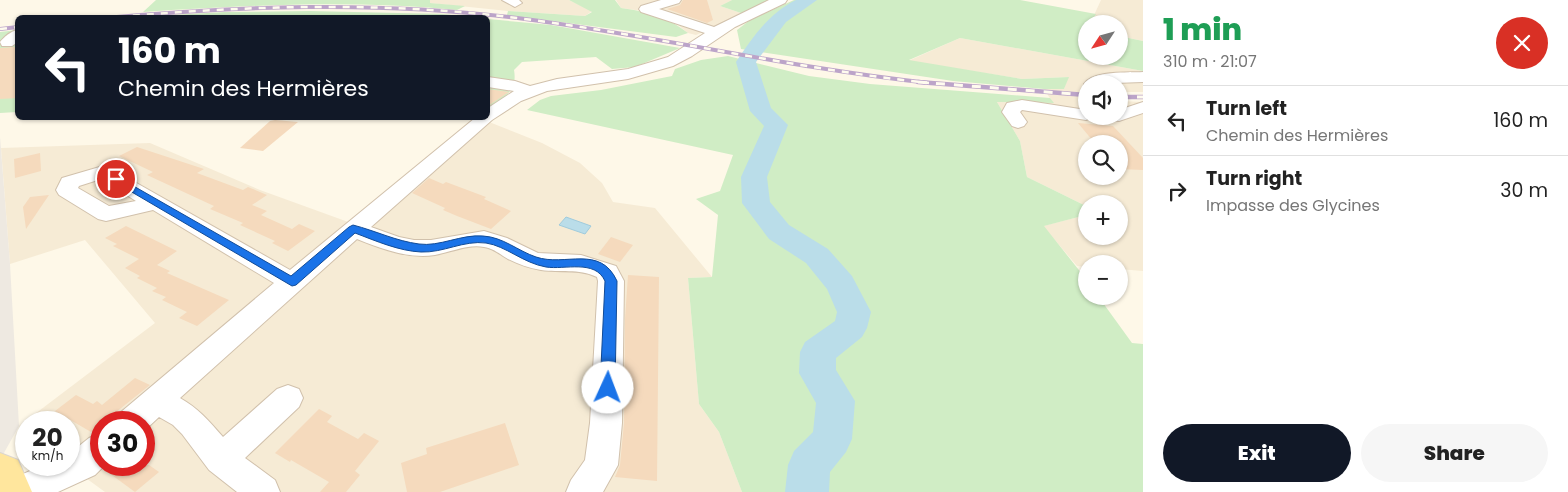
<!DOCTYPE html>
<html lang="en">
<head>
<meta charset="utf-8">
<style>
	body { margin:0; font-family:Poppins,sans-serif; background:#f6f6f6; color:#222; height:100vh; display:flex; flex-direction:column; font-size:19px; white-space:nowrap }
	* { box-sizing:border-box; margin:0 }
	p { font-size:16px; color:#767676 }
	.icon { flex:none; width:28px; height:28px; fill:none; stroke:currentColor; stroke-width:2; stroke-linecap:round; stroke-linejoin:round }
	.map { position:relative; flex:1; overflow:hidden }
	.details { display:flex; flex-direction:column; background:#fff; width:425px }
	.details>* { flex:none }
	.guide { position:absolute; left:15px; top:15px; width:475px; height:105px; border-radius:8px; box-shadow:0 1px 4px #0004; background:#111827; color:#fff; overflow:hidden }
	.needle { width:32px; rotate:234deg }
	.buttons { position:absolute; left:1078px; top:15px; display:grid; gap:10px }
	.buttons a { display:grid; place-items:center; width:50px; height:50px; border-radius:50%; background:#fff; box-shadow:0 1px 4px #0004; font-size:25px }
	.speed { position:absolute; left:15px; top:411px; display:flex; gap:10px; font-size:25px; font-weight:700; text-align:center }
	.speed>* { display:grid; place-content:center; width:65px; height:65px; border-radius:50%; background:#fff; box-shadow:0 1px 4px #0004; line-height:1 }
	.speed small { font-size:12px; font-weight:400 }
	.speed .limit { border:8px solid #d22; background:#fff; color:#111 }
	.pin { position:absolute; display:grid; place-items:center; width:42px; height:42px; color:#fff; margin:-21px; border:2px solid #fff; border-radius:50%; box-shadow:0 1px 5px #0007 }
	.me { position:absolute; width:55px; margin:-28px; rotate:2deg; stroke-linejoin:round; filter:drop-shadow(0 0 4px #0008) }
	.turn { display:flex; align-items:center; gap:18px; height:105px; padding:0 20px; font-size:22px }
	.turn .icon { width:65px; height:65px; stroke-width:2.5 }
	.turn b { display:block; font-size:35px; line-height:42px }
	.round { display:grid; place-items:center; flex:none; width:52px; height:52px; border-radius:26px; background:#f6f6f6 }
	.head { display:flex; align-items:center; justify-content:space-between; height:85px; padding:0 20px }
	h1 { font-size:30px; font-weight:800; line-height:38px; color:#1e9e55 }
	.primary-button { display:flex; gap:10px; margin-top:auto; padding:10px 20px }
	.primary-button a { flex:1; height:58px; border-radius:30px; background:#111827; color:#fff; font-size:20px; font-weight:800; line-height:58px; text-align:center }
	.primary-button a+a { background:#f6f6f6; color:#222 }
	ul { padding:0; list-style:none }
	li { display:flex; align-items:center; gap:15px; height:70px; padding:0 20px; border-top:1px solid #e0e0e0 }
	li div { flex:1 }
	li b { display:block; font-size:19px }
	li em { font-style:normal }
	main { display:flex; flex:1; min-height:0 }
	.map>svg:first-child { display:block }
	.residential { fill:#f6ebd5; fill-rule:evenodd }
	.industrial { fill:#eee9e1 }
	.green { fill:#d0edc5 }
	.water { fill:#badde9; stroke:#a0cbdc }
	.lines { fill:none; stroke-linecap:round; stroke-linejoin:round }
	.river { fill:#badde9; fill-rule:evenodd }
	.building { fill:#f5dabd }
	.minor-casing { stroke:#d1c1ac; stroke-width:2 }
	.major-casing { stroke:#dcd6d0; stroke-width:2 }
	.minor { fill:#fff; fill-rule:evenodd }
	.major { fill:#ffe69d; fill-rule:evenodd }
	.rail-far1-casing { stroke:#bca4c9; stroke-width:4 }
	.rail-casing { stroke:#bca4c9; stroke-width:4.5 }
	.rail-far1 { stroke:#fffbef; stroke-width:2.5; stroke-dasharray:7; stroke-linecap:butt }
	.rail { stroke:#fffbef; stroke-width:3; stroke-dasharray:9; stroke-linecap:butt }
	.route { fill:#1a73e8; stroke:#114b97 }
</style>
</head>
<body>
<main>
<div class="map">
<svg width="1143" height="492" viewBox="0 0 1143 492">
	<rect width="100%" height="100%" fill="#fef8e8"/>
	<!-- residential -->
	<g class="residential">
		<polygon points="430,0 569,0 592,11 585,16 508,11 430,3"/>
		<polygon points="616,0 732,0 720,6 744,14 696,35 688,33 673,21 649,12 621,8"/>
		<polygon points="1101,0 1143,0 1143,41 1119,36 1119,24 1090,24"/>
		<path d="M960,38L1143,71V92H1119V84H1086V116H1119V101L1143,102V271L1119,269V264H1086V267L1077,266L1043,226L1086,215V236H1119V204H1086V206L1027,177L1020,141L997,102L1053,103L1044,89H1064L1068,77L1022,79L908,61ZM1086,144H1119V176H1086Z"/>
		<path d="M479,118L542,143L580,163L602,183L613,202L655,208L712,277L688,278L699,404L719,432L742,492H105L68,465L69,422H26V432L19,426L155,323L85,240L10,264L1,148L150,143L260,190L351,223ZM101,422H144V465H101Z"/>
	</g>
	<!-- industrial -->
	<polygon class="industrial" points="0,137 10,264 19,426 0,460"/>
	<!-- green -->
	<g class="green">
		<path d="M156,0H430V3L465,6L457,10C352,0 248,5 143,12Z"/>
		<path d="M569,0H615L621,8C648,12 666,16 688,33L676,37L507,15L508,11L585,16L592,12Z"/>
		<polygon points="732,0 772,0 744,14 720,6"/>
		<polygon points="794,0 1020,0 1096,14 1090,24 1086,24 1086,56 1119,56 1119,36 1143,41 1143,71 960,38 909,60 1022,79 1069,77 1064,89 1044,89 953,81 741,49 737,30 750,20"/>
		<polygon points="310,11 442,14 471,17 141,17 224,12"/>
		<path d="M488,19L551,25L680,48L635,67L612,69L596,57L522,62L514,70C518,92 503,97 488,109Z"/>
		<polygon points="17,30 17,112 0,113 0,32"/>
		<polygon points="728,56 809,76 870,84 1050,98 1054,103 997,102 1020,141 1027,177 1086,206 1086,215 1044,226 1086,279 1086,296 1098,296 1132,343 1143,344 1143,492 742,492 719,432 699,404 688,278 712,277 718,215 696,199 720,191 733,155 527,110 540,100 551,96 601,90 672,76 675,69 701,60"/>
	</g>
	<!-- water -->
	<polygon class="water" points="566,217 591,226 585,234 559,225"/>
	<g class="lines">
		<!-- river -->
		<path class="river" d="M796,0H817L786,22L756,62L771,108L788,125L767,177L770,202L789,225L828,249L852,276L871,312L867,328L862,337L836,358V370L855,401L852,439L846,452L830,472L829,492H785L788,465L794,451L813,432L816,403L799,373L800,352L805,342L835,321L837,312L827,289L806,263L769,239L742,203L741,177L764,126L750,111L736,62C752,38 769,13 796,0Z"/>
	</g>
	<!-- building -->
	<g class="building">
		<polygon points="683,0 707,0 713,20 707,23 667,9 680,5"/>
		<polygon points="14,47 18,47 18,98 0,99 0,48"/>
		<polygon points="488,89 509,92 488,106"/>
		<polygon points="275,120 298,122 263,151 240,148 270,121"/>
		<polygon points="1078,123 1113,126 1143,158 1143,170 1119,169 1119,143 1093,141"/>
		<polygon points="137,147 204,169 197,173 243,190 248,187 267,195 252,205 267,211 261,215 292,229 299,224 315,231 288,251 272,243 275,241 240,225 243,223 210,209 214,206 147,175 153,172 119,156"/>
		<polygon points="40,153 41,171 15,178 14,159"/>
		<polygon points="429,178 443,184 446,182 486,197 484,199 511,211 491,229 457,216 443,210 445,208 412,193"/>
		<polygon points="49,195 26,229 23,207 30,197"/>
		<polygon points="126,226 177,251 157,265 170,271 167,273 229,300 197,326 179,318 187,312 162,300 166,297 152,291 157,288 137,278 140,276 125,268 139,259 113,246 117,244 105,238"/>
		<polygon points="611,237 633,245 620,262 598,254"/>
		<polygon points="628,275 659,277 657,481 615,477 620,465 624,423 625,319"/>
		<polygon points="135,378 150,385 91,432 55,411 76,395 93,404 97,401 102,405"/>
		<polygon points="319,409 332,416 327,422 358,439 364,433 379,441 355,471 360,475 346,492 320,492 329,482 291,460 290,462 275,453"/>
		<polygon points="505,423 519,465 440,492 407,492 401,463 427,454 426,448"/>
		<polygon points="119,465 149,465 159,472 135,492 109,473"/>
	</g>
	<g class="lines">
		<!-- minor casing -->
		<g class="minor-casing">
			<g id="minor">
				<polygon points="502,0 519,0 522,3 515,7"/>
				<path d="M661,0H681L679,3L659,9L714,27L769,0H787L785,3L735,27L692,56L673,66L628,79L547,91L521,101L492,120L371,227L399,237L414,240H431L484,231L507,238L538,253L581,255L616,266L624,281L622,423L618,465L603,492H566L571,480L585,460L590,423L598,281L597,277C578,268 560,273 541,270C529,268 518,264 508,259C501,255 493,248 484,247C468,244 451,252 435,255C408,259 382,249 357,239L180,398C198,408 209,421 223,437L277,389L288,385L299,389L303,398L299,407L245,458L275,480L280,492H237L209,470L182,434L173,425L159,417L144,431V422H117L121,412L274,283L153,210L106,221L98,219L59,195L56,190L62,178L103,166L110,168L290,270L475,118H488V108L514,91L488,87V77L515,81L530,86L557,79L628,69L668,57L705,33L641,12L639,9L641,6ZM101,179L136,201L109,206L78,188L79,186Z"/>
				<path d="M18,30V42L12,46H2L0,42C4,37 11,31 18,30Z"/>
				<path d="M1143,72V82L1086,84V88L1084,84C1093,70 1128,73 1143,72Z"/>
				<polygon points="1022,100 1086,110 1086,116 1094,116 1086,120 1022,110 1020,112 1027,122 1024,126 1018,128 1012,126 1002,112 1007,103"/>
				<polygon points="1143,102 1143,113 1119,121 1113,120 1110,116 1119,116 1119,110"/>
				<polygon points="101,433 101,465 105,465 95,475 58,492 4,492 9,480 44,465 69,465 69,454 89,438"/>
			</g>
		</g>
		<!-- major casing -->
		<g class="major-casing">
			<polygon id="major" points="0,453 18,460 32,492 0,492"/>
		</g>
		<!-- minor -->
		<use href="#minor" class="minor"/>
		<!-- major -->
		<use href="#major" class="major"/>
		<!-- rail-far1 casing -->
		<g class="rail-far1-casing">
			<g id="rail-far1">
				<path d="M105,18C239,6 375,1 509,17C650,34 788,68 929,83"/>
				<polyline points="0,29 18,27"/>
			</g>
		</g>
		<!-- rail casing -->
		<g class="rail-casing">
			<g id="rail">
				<polyline points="918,82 1086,95"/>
				<polyline points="1119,97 1143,97"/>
			</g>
		</g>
		<!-- rail-far1 -->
		<use href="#rail-far1" class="rail-far1"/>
		<!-- rail -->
		<use href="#rail" class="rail"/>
	</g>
	<!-- route -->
	<path class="route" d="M116,176L291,276L349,227L353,225C376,231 396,241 419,244C439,247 462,234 483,236C503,237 518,251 536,257C565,267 600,244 617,281L615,388L613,392L608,393L603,392L600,388L605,281C595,259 565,270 546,267C523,263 506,246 486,243C464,240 443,253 421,252C399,251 376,241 355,233L296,285L292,286L113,181L111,179Z"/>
</svg>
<div class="buttons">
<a><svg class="needle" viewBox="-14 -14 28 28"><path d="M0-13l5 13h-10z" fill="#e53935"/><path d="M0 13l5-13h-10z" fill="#767676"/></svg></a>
<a><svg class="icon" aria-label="sound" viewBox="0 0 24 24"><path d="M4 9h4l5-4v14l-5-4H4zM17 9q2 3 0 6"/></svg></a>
<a><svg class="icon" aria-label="search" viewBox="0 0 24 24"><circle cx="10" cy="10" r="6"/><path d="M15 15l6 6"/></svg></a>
<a>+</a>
<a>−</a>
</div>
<div class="speed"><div>20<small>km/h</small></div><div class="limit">30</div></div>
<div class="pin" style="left:116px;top:179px;background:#d93025"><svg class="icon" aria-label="arrive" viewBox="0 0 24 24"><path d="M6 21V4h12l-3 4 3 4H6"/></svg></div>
<svg class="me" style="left:608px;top:388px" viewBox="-20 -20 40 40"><circle r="19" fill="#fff"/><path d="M0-13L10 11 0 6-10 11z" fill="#1a73e8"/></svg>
<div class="guide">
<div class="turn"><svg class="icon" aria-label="left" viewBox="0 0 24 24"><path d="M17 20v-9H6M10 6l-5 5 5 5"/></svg><div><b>160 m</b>Chemin des Hermières</div></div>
</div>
</div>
<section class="details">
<div class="head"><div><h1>1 min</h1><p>310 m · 21:07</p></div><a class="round" style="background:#d93025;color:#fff"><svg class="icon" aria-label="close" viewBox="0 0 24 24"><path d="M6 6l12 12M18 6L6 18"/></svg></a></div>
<ul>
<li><svg class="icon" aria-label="left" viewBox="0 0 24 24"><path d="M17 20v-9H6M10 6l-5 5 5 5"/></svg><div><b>Turn left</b><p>Chemin des Hermières</p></div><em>160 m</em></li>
<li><svg class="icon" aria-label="right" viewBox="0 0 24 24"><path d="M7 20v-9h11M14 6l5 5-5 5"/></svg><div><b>Turn right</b><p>Impasse des Glycines</p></div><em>30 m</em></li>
</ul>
<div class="primary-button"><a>Exit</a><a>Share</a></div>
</section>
</main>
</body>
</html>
